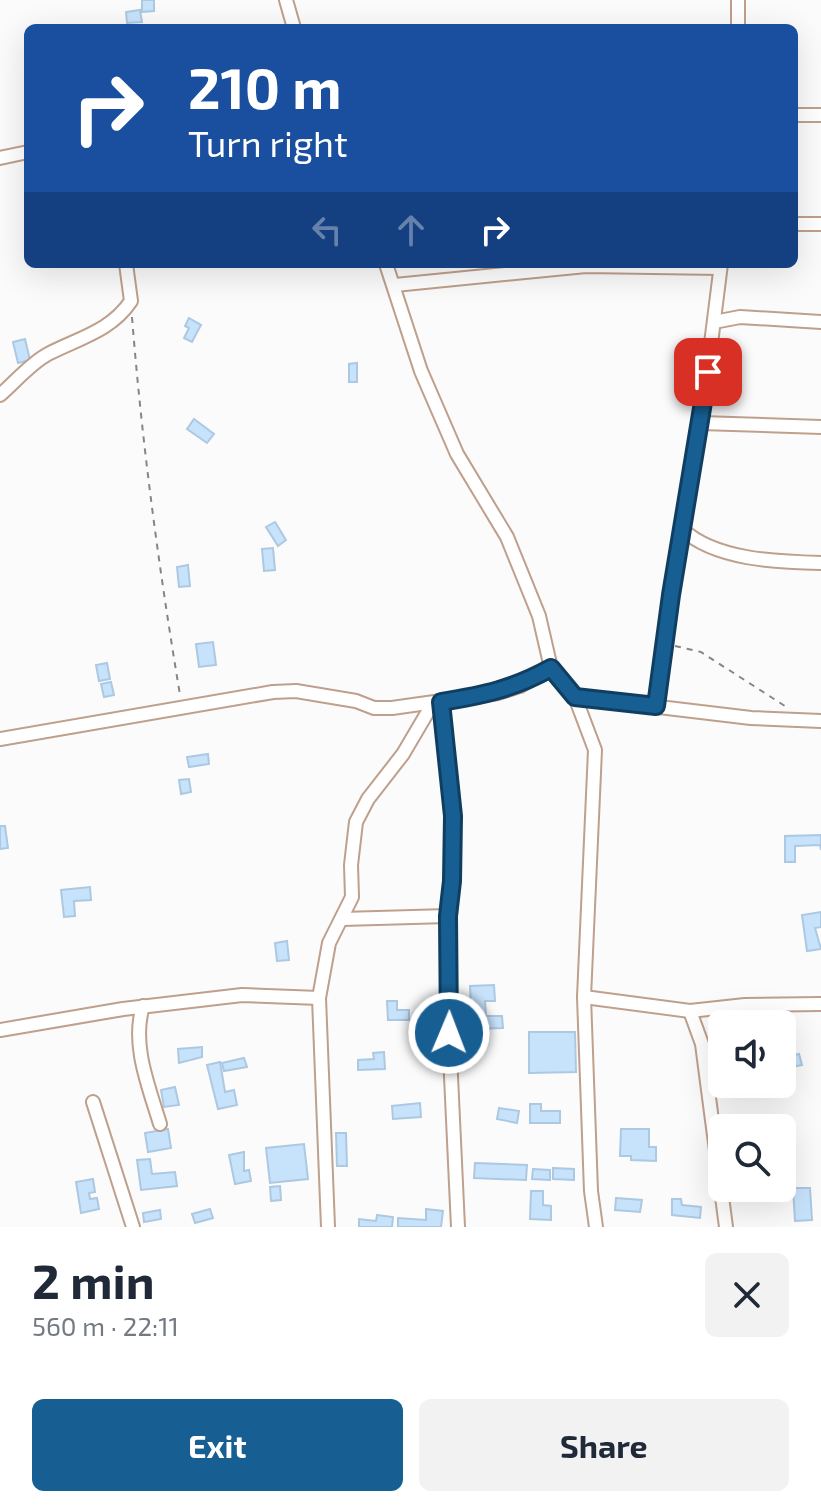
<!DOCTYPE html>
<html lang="en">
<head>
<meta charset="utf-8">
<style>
	body { margin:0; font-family:"Exo 2",sans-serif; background:#f2f2f3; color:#1f2937; height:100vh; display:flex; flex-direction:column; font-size:30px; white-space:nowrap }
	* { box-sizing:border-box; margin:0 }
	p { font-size:26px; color:#747a83 }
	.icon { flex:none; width:44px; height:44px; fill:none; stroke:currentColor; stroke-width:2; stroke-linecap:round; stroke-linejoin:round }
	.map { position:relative; height:1227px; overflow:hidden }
	.details { display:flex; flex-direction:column; background:#fff; flex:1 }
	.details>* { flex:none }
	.hud { position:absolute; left:24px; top:24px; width:774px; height:244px; border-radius:12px; box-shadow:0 8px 32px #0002; background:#1a4fa0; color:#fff; overflow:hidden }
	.buttons { position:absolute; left:708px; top:1010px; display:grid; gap:16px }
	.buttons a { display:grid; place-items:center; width:88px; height:88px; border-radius:12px; background:#fff; box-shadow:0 8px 32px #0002; font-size:40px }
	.pin { position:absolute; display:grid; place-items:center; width:68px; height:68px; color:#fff; margin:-34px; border-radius:16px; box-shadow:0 4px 12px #0006 }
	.me { position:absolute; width:88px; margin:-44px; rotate:1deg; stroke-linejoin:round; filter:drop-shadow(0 0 6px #0008) }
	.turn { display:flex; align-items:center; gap:28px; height:168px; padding:0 32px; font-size:36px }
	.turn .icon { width:104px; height:104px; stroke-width:2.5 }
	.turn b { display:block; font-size:56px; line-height:68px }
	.lanes { display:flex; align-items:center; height:76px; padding:0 32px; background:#0003; justify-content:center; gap:40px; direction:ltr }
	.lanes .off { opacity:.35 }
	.round { display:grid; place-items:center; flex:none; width:84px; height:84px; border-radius:12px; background:#f2f2f3 }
	.overview { display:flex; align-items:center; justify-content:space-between; height:136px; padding:0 32px }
	h1 { font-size:48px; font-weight:700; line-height:60px }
	.button { display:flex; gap:16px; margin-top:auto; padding:16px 32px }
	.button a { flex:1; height:92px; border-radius:12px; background:#175f93; color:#fff; font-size:32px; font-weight:700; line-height:92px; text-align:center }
	.button a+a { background:#f2f2f3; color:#1f2937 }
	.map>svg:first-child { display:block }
	.building { fill:#c7e3fc; stroke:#adc8e1; stroke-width:2 }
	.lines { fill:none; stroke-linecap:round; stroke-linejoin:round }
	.street-casing { stroke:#bea08c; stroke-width:16 }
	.path { stroke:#8a8480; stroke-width:2; stroke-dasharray:6 6; stroke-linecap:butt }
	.street { stroke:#fff; stroke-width:12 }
	.route-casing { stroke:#0f3e60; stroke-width:20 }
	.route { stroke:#175f93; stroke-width:14 }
</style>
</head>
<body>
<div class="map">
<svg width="821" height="1227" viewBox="0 0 821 1227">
	<rect width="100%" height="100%" fill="#fbfbfb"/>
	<!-- building -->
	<g class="building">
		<polygon points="142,0 154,0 154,11 142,12"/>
		<polygon points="140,10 142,22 127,23 126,12"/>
		<polygon points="189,318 201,325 192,342 184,338 189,328 185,326"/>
		<polygon points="25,339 30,360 18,363 13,342"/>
		<polygon points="357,363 357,382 349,382 349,364"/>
		<polygon points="194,419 214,434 207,443 187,429"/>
		<polygon points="275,522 286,540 278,546 266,527"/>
		<polygon points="273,548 275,570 264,571 262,549"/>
		<polygon points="188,565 190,586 179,587 177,567"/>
		<polygon points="213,642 216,665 199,667 196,644"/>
		<polygon points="107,663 110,679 99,681 96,665"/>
		<polygon points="111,682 114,695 104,697 101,684"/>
		<polygon points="208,754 209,764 189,767 187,757"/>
		<polygon points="189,779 191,792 181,794 179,780"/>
		<polygon points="0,826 5,826 8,848 0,849"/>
		<polygon points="821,835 821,850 820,845 795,846 795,862 785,862 785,836"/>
		<polygon points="90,887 91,900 74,901 75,916 64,917 61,890"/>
		<polygon points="821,912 821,927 815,928 821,949 807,951 802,915"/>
		<polygon points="287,941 289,960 277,961 275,943"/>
		<polygon points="494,985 495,1001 485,1001 486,1016 502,1016 503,1028 472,1029 470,986"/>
		<polygon points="387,1001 397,1001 397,1010 409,1010 409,1020 388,1020"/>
		<polygon points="783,1014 785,1024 766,1024 766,1018"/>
		<polygon points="529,1032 575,1032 576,1072 529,1073"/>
		<polygon points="783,1032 788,1056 799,1054 802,1065 782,1069"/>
		<polygon points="202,1047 202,1057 179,1063 178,1049"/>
		<polygon points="384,1052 385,1069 358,1070 358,1060 374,1059 373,1053"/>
		<polygon points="244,1058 247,1067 224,1071 222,1063"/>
		<polygon points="220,1062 225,1092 234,1090 237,1105 218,1109 207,1065"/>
		<polygon points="175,1087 179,1105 164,1107 161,1090"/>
		<polygon points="420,1103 421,1117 393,1119 392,1106"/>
		<polygon points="530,1104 541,1104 541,1111 560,1111 560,1123 530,1123"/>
		<polygon points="499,1108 519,1111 517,1123 497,1119"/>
		<polygon points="168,1129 171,1148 148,1152 145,1133"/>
		<polygon points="621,1129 649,1129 649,1147 656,1147 656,1161 631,1160 631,1156 620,1156"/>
		<polygon points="336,1133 346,1133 347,1166 337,1166"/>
		<polygon points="304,1144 308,1179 270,1183 266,1148"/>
		<polygon points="244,1152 244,1171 249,1170 251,1181 235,1184 229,1155"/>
		<polygon points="150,1159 152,1174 175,1172 177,1186 141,1190 137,1160"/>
		<polygon points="475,1163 527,1165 526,1180 474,1178"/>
		<polygon points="553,1168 574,1169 574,1180 553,1179"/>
		<polygon points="533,1169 550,1170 550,1180 532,1179"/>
		<polygon points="93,1179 95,1192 89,1193 90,1199 97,1198 99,1209 81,1213 76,1182"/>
		<polygon points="280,1186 281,1200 271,1201 270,1187"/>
		<polygon points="793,1188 810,1188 812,1220 795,1221"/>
		<polygon points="531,1191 543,1191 543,1205 551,1206 551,1220 530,1219"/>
		<polygon points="616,1198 642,1200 640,1212 615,1210"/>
		<polygon points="672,1199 681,1199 682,1205 701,1207 700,1218 672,1215"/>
		<polygon points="210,1209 213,1218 195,1223 192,1214"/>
		<polygon points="426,1209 443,1211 441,1227 398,1227 398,1218 426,1220"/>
		<polygon points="160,1210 161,1219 144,1222 143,1213"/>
		<polygon points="377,1215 393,1217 392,1227 359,1227 359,1219 376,1221"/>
	</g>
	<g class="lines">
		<!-- street casing -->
		<g class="street-casing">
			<g id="street">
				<polyline points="286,0 294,28"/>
				<polyline points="738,0 738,28"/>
				<polyline points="794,115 821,115"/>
				<polyline points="0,158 28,152"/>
				<polyline points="794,224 821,224"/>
				<polyline points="386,264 421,371 457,454 507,537 539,616 551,668 575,697 595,750 584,997 591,1191 596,1227"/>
				<polyline points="395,285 586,266 720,268"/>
				<polyline points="714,322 740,317 821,322"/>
				<path d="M0,395C15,382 31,363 48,354C79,338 111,331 131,301L126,264"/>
				<polyline points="701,423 821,427"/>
				<path d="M682,529C715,560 777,562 821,563"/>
				<polyline points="575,697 751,718 821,721"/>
				<polyline points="441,702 453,816 452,881 448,916 449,1033 458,1227"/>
				<polyline points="656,706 671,595 701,423 721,264"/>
				<polyline points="0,739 273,692 296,691 356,701 374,708 392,708 498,693 520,686 551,668"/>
				<polyline points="342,919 448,916"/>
				<polyline points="584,997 690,1011 745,1005 821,1004"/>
				<path d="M143,1006C131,1045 149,1087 160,1124"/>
				<polyline points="690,1011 702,1044 726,1227"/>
				<polyline points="0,1030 123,1009 242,995 319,998"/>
				<polyline points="93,1102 133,1227"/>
				<polyline points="328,1227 319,998 329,943 352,897 351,865 356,822 368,799 403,754 433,703"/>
			</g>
		</g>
		<!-- path -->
		<g class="path">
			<path d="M132,317C142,444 159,569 180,695"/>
			<polyline points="675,646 701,652 788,708"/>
		</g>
		<!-- street -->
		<use href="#street" class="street"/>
	</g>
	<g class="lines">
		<!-- route casing -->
		<g class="route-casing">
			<path id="route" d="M449,1033L448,916L452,881L453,816L441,702C484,695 513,689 551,668L575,697L656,706L671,595L708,372"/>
		</g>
		<!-- route -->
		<use href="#route" class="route"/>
	</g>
</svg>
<div class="buttons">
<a><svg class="icon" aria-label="sound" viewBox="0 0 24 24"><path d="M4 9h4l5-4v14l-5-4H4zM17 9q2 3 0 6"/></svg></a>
<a><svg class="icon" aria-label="search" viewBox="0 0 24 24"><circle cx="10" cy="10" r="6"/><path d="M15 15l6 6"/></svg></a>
</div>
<div class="pin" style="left:708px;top:372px;background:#d93025"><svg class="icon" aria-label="arrive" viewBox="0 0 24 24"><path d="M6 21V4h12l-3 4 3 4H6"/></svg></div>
<svg class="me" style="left:449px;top:1033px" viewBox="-20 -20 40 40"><circle r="17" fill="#175f93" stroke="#fff" stroke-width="3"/><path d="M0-11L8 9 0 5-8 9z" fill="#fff"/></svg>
<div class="hud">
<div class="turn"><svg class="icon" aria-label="right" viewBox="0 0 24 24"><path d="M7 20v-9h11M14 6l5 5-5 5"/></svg><div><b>210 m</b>Turn right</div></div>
<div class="lanes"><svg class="icon off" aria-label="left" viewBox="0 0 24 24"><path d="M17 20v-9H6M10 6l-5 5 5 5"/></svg><svg class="icon off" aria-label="ahead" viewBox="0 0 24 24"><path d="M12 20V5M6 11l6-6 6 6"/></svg><svg class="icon" aria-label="right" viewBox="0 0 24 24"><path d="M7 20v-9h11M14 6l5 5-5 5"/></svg></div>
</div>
</div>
<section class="details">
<div class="overview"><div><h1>2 min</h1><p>560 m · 22:11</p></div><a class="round"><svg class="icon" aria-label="close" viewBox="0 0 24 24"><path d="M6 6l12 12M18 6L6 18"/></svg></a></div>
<div class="button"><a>Exit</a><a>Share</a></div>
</section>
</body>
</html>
